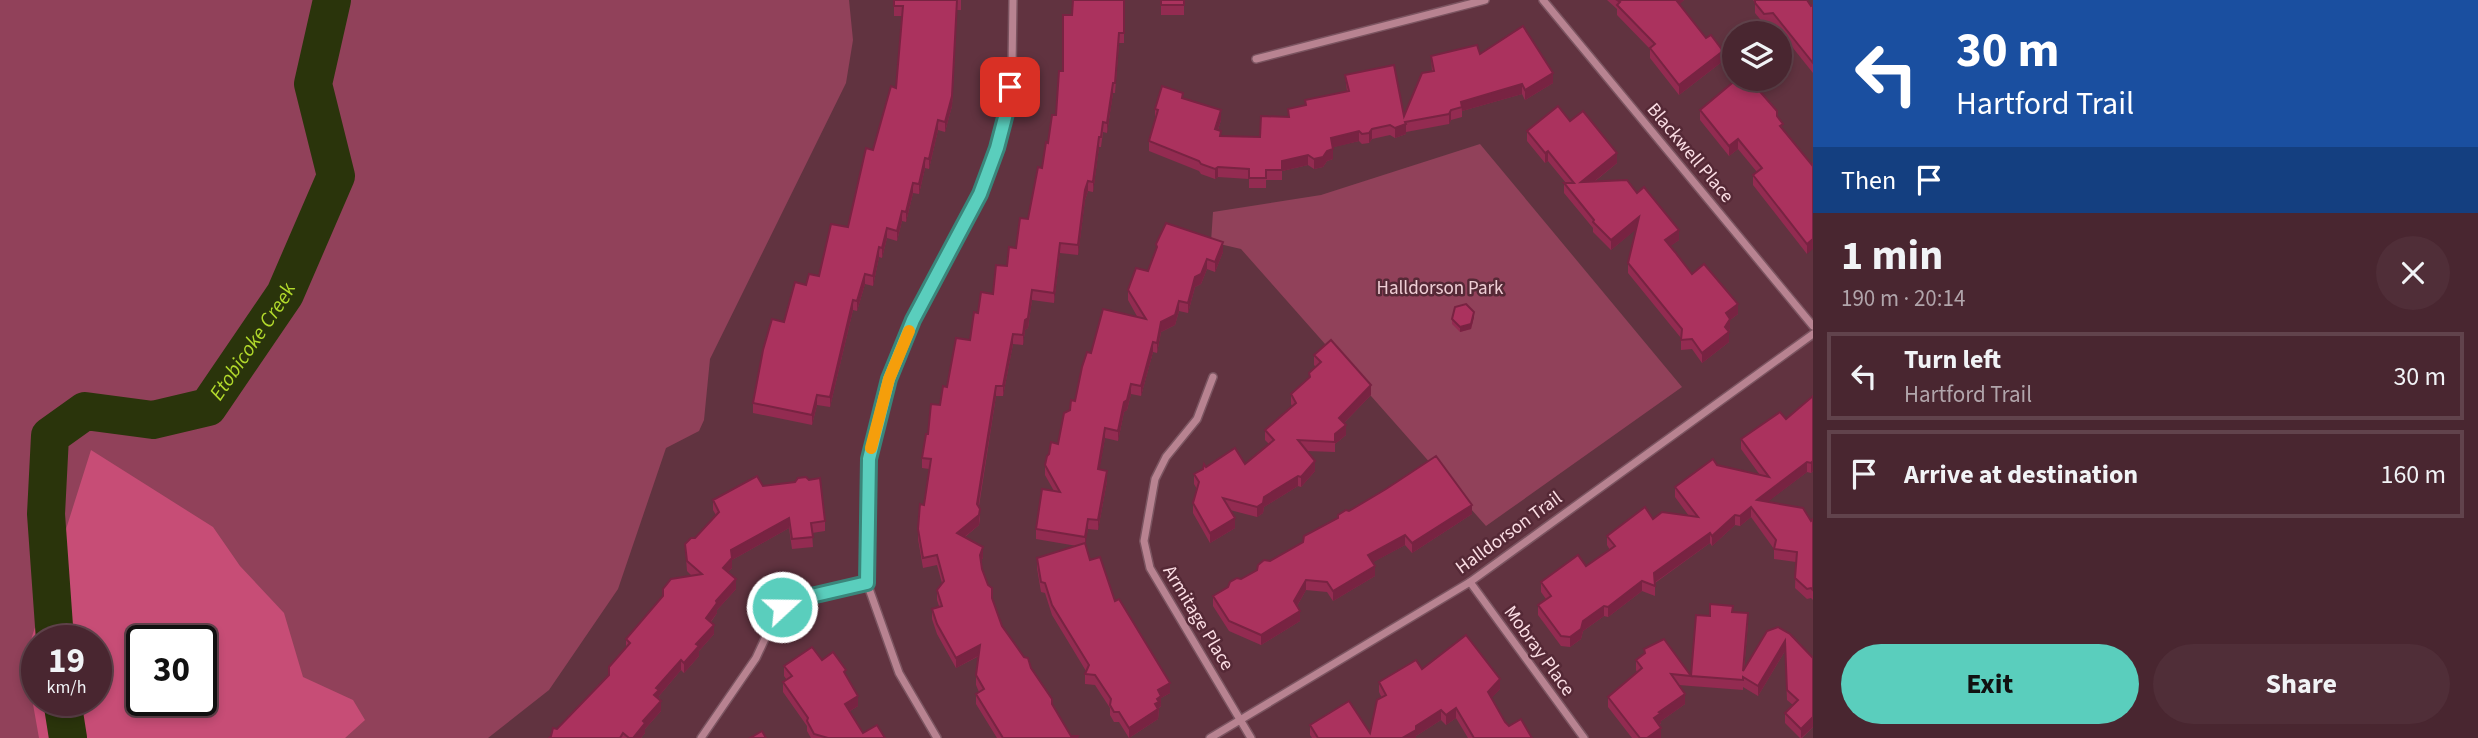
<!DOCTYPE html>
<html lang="en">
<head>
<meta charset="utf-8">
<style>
	body { margin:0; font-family:"Source Sans 3",sans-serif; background:#502e38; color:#f1f3f6; height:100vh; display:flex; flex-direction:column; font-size:26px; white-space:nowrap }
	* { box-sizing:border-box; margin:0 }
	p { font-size:23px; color:#b1a5ab }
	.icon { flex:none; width:38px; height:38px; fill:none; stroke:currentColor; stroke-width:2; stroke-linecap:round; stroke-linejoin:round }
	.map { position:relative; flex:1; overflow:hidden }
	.panel { display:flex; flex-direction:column; background:#492630; width:665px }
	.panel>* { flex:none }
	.hud { background:#1a4fa0; color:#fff; overflow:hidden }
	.controls { position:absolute; left:1722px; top:21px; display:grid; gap:14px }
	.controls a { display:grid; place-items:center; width:70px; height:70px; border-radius:50%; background:#492630; box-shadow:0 4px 10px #0003,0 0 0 2px #61434c; font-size:35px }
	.speed { position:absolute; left:21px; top:625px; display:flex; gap:14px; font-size:35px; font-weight:700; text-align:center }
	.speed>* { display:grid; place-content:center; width:91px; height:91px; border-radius:50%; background:#492630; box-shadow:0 4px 10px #0003,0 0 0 2px #61434c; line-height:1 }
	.speed small { font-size:18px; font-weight:400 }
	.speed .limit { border:4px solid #111; border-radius:10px; background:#fff; color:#111 }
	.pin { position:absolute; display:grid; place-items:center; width:60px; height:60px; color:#fff; margin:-30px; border-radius:14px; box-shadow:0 4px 10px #0006 }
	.me { position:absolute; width:77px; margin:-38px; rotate:69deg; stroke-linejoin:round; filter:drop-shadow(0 0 5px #0008) }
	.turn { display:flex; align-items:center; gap:24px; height:147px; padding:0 28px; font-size:32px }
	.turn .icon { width:91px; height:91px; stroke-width:2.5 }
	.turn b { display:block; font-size:49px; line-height:60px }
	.then { display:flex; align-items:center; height:66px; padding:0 28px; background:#0003; gap:14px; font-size:26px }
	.round { display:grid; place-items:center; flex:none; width:74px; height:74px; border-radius:37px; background:#502e38 }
	.headline { display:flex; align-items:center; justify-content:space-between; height:119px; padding:0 28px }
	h1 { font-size:42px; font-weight:700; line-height:52px }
	.primary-button { display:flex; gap:14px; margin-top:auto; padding:14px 28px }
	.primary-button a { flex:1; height:80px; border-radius:42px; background:#5acebd; color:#111; font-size:28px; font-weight:700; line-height:80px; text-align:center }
	.primary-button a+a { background:#502e38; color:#f1f3f6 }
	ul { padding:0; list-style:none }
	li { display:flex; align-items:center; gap:21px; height:88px; margin:0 14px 10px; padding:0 14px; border:4px solid #61434c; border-radius:0px }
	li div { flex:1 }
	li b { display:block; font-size:26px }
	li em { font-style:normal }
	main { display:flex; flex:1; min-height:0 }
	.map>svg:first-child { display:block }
	.green { fill:#91415a; fill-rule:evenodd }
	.forest { fill:#c74d76; fill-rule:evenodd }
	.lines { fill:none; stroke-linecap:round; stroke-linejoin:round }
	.river { stroke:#2a340b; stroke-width:38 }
	.street-casing { stroke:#7b5460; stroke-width:10 }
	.street { stroke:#b88391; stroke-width:7 }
	.wall { fill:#932b51 }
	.shaded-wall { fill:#782342 }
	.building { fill:#ab325e; stroke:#782342; stroke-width:2 }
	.route-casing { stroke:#3a867b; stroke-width:18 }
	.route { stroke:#5acebd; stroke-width:12 }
	.slow { stroke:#f59e0b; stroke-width:12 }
	.labels { text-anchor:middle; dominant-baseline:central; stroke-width:5; stroke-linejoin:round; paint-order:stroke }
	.street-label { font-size:19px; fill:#fbdde4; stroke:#552936 }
	.park-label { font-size:19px; fill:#efced5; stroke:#552936 }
	.water-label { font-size:21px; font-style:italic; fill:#b2d92c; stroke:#552936 }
</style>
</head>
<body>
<main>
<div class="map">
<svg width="1813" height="738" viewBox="0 0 1813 738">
	<rect width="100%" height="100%" fill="#613340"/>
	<!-- green -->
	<g class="green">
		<path d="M0,0H849L853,40L846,83L710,359L704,420L699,431L666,448L618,589L549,690L488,738H0ZM37,640H96V700H37ZM142,640H201V700H142Z"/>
		<polygon points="1480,144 1682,387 1486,526 1241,249 1211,242 1213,212 1321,195"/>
	</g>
	<!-- forest -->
	<path class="forest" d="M91,450L213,527L240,566L284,613L303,677L353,700L365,720L345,738H39L25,659ZM37,640H96V700H37ZM142,640H201V700H142Z"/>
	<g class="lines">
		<!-- river -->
		<g class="river">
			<path id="s1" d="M55,640L46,514L50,436L85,411L153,420L208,407L285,294L336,176L313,84L332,0"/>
			<polyline points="62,700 68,738"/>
		</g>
		<!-- street casing -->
		<g class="street-casing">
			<g id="street">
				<polyline points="1543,0 1813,326"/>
				<polyline points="1256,59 1485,0"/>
				<polyline points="1213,377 1197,419 1166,457 1155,479 1144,541 1150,568 1251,738"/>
				<polyline points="1470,582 1584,738"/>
				<polyline points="701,738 756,658 775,617 783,607 795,600 867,583"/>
				<polyline points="937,738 899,673 867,583 869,459 889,379 913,320 980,194 997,148 1008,106 1012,67 1013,0"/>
				<polyline points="1210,738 1470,582 1813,334"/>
			</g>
		</g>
		<!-- street -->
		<use href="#street" class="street"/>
	</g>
	<!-- wall -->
	<g class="wall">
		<polygon points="894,0 961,0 961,10 957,10 952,106 945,132 938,130 929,169 925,168 919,194 913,193 906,222 902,221 897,241 887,238 882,258 879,257 873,286 865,284 857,311 853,310 830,407 817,405 812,425 753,413 753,403 784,322 806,285 819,276 848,227 873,150 896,88 902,16 894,16"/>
		<polygon points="1124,0 1124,43 1119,43 1115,93 1113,93 1107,133 1103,132 1101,147 1099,147 1093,192 1088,191 1085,200 1078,255 1060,253 1054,303 1032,300 1028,328 1025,330 1023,345 1013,344 1003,396 996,396 979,506 980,519 979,525 965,537 983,557 981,562 982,569 1002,626 1031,668 1071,736 1078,738 997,738 976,704 976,694 979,692 976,685 976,675 979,656 956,668 937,634 932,619 932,609 939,606 937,600 937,590 942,583 937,565 923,568 918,539 918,529 924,505 929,469 922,468 922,458 928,434 940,405 947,387 970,340 978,313 993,294 1016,248 1028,219 1056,115 1072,15"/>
		<rect x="1161" y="0" width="23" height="15"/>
		<polygon points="1607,0 1684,0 1679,4 1723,61 1679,95 1650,58 1650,49 1617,15 1617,9"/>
		<polygon points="1753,0 1807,0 1811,6 1813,5 1813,73 1773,23 1764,24 1755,13 1755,2"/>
		<polygon points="1480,54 1553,83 1525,100 1522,94 1462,111 1462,117 1451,120 1449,124 1406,132 1406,134 1395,138 1390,135 1372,139 1369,143 1362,144 1359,141 1333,147 1333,159 1327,161 1323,167 1314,169 1308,165 1282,171 1282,180 1266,180 1266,188 1249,188 1249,179 1218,177 1215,179 1201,174 1199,171 1149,151 1149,141 1155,119 1155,109 1183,98 1221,120 1218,130 1221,136 1260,137 1288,117 1288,109 1305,105 1305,100 1347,91 1345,75 1404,116 1432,71 1431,56"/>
		<polygon points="1756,87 1777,116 1783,130 1812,165 1807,254 1753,185 1753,175 1757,172 1738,149 1729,156 1700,120 1700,110"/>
		<polygon points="1570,121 1617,163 1594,182 1637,193 1679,240 1670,246 1692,274 1738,314 1730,320 1730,329 1729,331 1729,342 1702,363 1692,349 1681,350 1681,338 1628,273 1628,263 1636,229 1611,250 1593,232 1593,228 1564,193 1564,183 1566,183 1548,161 1545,163 1527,141 1527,131"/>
		<polygon points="1156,244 1223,252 1215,272 1207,269 1201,284 1195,287 1188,313 1179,311 1175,325 1161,332 1157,353 1153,352 1141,396 1131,394 1127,410 1124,412 1118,441 1105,438 1099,470 1107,481 1098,530 1088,529 1085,543 1090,560 1170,693 1161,698 1161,706 1159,708 1158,719 1129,738 1119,722 1114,722 1110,715 1110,708 1095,685 1085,684 1085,674 1086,671 1052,615 1045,593 1041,592 1037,568 1037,558 1077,546 1036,539 1036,529 1054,491 1045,475 1045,465 1049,454 1058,444 1070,410 1075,401 1091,353 1138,318 1128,300 1128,290 1148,271 1156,250"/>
		<polygon points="1474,317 1471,329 1460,332 1452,324 1452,319"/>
		<polygon points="1314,355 1371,395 1344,423 1346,435 1335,444 1335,452 1307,451 1315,471 1301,487 1298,486 1264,507 1263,513 1257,517 1230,510 1235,528 1210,543 1193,513 1193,503 1197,489 1194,484 1194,474 1206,467 1245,464 1269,444 1265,440 1265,430 1292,406 1291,404 1291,394 1309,378 1316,367 1314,365"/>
		<polygon points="1813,396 1813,471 1811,473 1807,472 1767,502 1811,521 1813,519 1813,600 1811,598 1807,599 1795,588 1796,562 1774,559 1774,549 1751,517 1740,526 1735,525 1712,546 1710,543 1655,583 1655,596 1642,591 1608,617 1604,616 1583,631 1581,639 1570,647 1561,646 1538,615 1538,605 1546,599 1541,592 1541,582 1586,566 1610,550 1607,545 1607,536 1653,519 1689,516 1675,497 1675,487 1717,465 1760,475 1741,449 1741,439 1786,419"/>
		<polygon points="763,486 825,521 825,531 812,533 813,547 792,549 789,528 732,560 732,568 728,572 736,589 717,610 717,613 711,622 714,634 699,651 699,656 684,673 681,670 659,696 661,711 645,729 645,733 641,738 549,738 609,675 626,648 626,639 692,576 687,571 685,544 695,538 716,515 713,510 713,500"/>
		<polygon points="1349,511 1472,514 1412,553 1405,545 1373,562 1375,576 1333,601 1327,592 1306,590 1297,606 1300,621 1261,645 1229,631 1213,606 1213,596 1303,542"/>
		<polygon points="1733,612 1748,623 1744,670 1767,631 1813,658 1813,727 1802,738 1800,738 1785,723 1785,713 1793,705 1787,700 1785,651 1758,696 1743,687 1743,690 1691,686 1691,676"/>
		<polygon points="1644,649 1691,676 1691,686 1679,685 1685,704 1661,721 1661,723 1659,725 1661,738 1632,738 1608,707 1608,697 1637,672 1636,670 1636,660 1644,654"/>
		<polygon points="822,660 846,675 858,706 850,711 863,733 885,738 811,738 807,731 807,726 783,692 783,682 787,680 784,676 784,666"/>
		<polygon points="1422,669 1500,689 1491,698 1505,722 1509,726 1532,738 1468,738 1456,718 1446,725 1441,720 1416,736 1416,738 1312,738 1310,735 1310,725 1370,733 1382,698 1379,692 1379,682"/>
	</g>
	<!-- shaded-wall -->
	<g class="shaded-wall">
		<polygon points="957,0 952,106 945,132 945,122"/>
		<polygon points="1675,0 1684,0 1675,9"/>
		<polygon points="1723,51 1723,61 1679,95 1679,85"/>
		<polygon points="1553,73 1553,83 1525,100 1525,90"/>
		<polygon points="1113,83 1113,93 1107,133 1107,123"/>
		<polygon points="1522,84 1522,94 1462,111 1461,102"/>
		<polygon points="1221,110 1221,120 1215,139 1215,129"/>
		<polygon points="1451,110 1451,120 1449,124 1449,114"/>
		<polygon points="938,120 938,130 929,169 929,159"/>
		<polygon points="1406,124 1406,134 1395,138 1395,128"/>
		<polygon points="1372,129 1372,139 1369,143 1369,133"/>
		<polygon points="1359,131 1359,141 1331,148 1331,138"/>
		<polygon points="1099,137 1099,147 1093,192 1093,182"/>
		<polygon points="1738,139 1738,149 1729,156 1729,146"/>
		<polygon points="1333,149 1333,159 1327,161 1323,167 1314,169 1314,159 1327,151"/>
		<polygon points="1548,151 1548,161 1545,163 1545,153"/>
		<polygon points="1617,153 1617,163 1581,192 1581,182"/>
		<polygon points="1308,155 1308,165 1282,171 1282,161"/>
		<polygon points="925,158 925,168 919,194 919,184"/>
		<polygon points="1218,167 1218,177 1215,179 1215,169"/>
		<polygon points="1088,181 1088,191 1085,200 1078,255 1078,245 1085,190"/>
		<polygon points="913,183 913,193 906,222 906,212"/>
		<polygon points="902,211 902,221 897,241 897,231"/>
		<polygon points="1639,217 1639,227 1611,250 1611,240"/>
		<polygon points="887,228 887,238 882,258 882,248"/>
		<polygon points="1679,230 1679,240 1665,250 1665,240"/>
		<polygon points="1813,239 1813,249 1807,254 1807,244"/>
		<polygon points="1223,242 1223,252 1215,272 1215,262"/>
		<polygon points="1060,243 1060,253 1054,303 1054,293"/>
		<polygon points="879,247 879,257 873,286 873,276"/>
		<polygon points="1207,259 1207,269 1201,284 1195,287 1188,313 1188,303 1195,277"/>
		<polygon points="865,274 865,284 857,311 857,301"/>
		<polygon points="1032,290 1032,300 1028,328 1025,330 1023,345 1023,335 1025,320"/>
		<polygon points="853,300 853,310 830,407 830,397"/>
		<polygon points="1179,301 1179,311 1175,325 1161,332 1157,353 1157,343 1161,322"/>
		<polygon points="1738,304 1738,314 1730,320 1730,329 1728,333 1729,332 1729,342 1702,363 1702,353 1726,313"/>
		<polygon points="1474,312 1474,317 1471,329 1460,332 1460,327"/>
		<polygon points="1013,334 1013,344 1003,396 1003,386"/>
		<polygon points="1153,342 1153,352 1141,396 1141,386"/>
		<polygon points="1131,384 1131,394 1127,410 1124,412 1118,441 1118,431 1124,402"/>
		<polygon points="1371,385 1371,395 1339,428 1339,418"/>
		<polygon points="996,386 996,396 977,514 977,504"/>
		<polygon points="817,395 817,405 812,425 812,415"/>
		<polygon points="1346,425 1346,435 1335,444 1335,434"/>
		<polygon points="1105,428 1105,438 1098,479 1098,469"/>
		<polygon points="1315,461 1315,471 1301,487 1301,477"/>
		<polygon points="1813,461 1813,471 1811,473 1811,463"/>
		<polygon points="1807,462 1807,472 1757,510 1757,500"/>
		<polygon points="1107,471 1107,481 1098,530 1098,520"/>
		<polygon points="1298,476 1298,486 1264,507 1263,513 1257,517 1257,507 1264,497"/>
		<polygon points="1472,505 1472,514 1412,553 1412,543"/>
		<polygon points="1751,507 1751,517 1740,526 1740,516"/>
		<polygon points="980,509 979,525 957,543 957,533"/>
		<polygon points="1735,515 1735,525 1712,546 1712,536"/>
		<polygon points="789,518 789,528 732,560 732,568 723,578 723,568 731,550"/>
		<polygon points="1235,518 1235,528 1210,543 1210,533"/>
		<polygon points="1088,519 1088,529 1085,547 1085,537"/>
		<polygon points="1710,533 1710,543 1654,583 1654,573"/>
		<polygon points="1405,535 1405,545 1368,565 1368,555"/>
		<polygon points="983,547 983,557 980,565 980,555"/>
		<polygon points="1375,566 1375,576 1333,601 1333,591"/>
		<polygon points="736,579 736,589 717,610 717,613 706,628 706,618 716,601"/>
		<polygon points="1306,580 1306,590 1294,611 1294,601"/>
		<polygon points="1642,581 1642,591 1608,617 1608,607"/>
		<polygon points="1604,606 1604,616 1583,631 1581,639 1570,647 1570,637 1583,621"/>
		<polygon points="1300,611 1300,621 1261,645 1261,635"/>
		<polygon points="714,625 714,634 699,651 699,656 684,673 684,663 696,644"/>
		<polygon points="1785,641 1785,651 1758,696 1758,686"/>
		<polygon points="980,645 980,655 956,668 956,658"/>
		<polygon points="681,660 681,670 659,696 659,700 654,695 656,688"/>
		<polygon points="1500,679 1500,689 1488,702 1488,692"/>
		<polygon points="1170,683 1170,693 1161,698 1161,706 1159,708 1158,719 1129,738 1129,728 1155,704 1158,690"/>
		<polygon points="1685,694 1685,704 1661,721 1661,723 1654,728 1654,718 1659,712"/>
		<polygon points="858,696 858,706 845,714 845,704"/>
		<polygon points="661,701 661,711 645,729 645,733 641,738 633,738 643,721"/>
		<polygon points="1456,708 1456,718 1446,725 1446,715"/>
		<polygon points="1441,710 1441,720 1416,736 1416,738 1402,738 1416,726"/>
		<polygon points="1813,717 1813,727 1801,738 1801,729"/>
		<polygon points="1661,728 1661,738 1647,738"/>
	</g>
	<!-- building -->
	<g class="building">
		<polygon points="894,0 957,0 952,96 945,122 938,120 929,159 925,158 919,184 913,183 906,212 902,211 897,231 887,228 882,248 879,247 873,276 865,274 857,301 853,300 830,397 817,395 812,415 753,403 763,350 772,319 784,322 795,282 806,285 809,274 819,276 831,224 848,227 866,148 873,150 891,86 896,88 903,6 894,6"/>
		<polygon points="1073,0 1124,0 1124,33 1119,33 1115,83 1113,83 1107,123 1103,122 1101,137 1099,137 1093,182 1088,181 1085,190 1078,245 1060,243 1054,293 1032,290 1028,318 1025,320 1023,335 1013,334 1003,386 996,386 977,504 980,509 979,515 957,533 983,547 980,555 982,569 988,585 992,588 992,598 1002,626 1024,657 1028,658 1031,668 1052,699 1052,704 1071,736 1078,736 1077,738 1003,738 976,694 984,689 976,675 980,645 956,658 937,624 932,609 942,606 937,590 944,581 937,555 923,558 918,529 920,504 924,505 931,459 922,458 926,434 928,434 931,404 940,405 943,386 947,387 956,338 970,340 974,312 978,313 981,292 993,294 996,265 1007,266 1009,247 1016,248 1020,218 1028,219 1038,167 1042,168 1046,142 1048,143 1052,115 1056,115 1059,71 1063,71 1063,15 1072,15"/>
		<rect x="1161" y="0" width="23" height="5"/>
		<polygon points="1617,0 1676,0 1706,38 1711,35 1723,51 1679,85 1650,48 1655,44 1617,5 1620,2"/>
		<polygon points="1755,0 1807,0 1811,6 1813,5 1813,63 1773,13 1764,14 1755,3"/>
		<polygon points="1523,26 1553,73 1525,90 1522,84 1461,102 1462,107 1451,110 1449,114 1405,122 1406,124 1395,128 1390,125 1372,129 1369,133 1362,134 1359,131 1331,138 1333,149 1327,151 1323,157 1314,159 1308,155 1282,161 1282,170 1266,170 1266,178 1249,178 1249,169 1218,167 1215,169 1201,164 1199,161 1149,141 1158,110 1155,109 1162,86 1183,93 1182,98 1221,110 1215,129 1221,131 1220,136 1260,137 1261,116 1289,117 1288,109 1306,105 1305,100 1349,91 1345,75 1394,65 1404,116 1422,73 1434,71 1431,56 1477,45 1480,54"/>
		<polygon points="1737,79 1755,79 1756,81 1756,87 1777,111 1777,116 1783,124 1780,126 1812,165 1813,164 1813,239 1807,244 1753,175 1762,168 1738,139 1729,146 1700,110"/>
		<polygon points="1558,106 1570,121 1583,111 1617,153 1581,182 1627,180 1637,193 1644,187 1679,230 1665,240 1675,252 1692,274 1704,264 1738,304 1726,313 1730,319 1725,327 1729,332 1702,353 1692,339 1681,340 1682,329 1628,263 1639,217 1611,240 1593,222 1594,220 1564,183 1574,183 1548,151 1545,153 1527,131"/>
		<polygon points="1166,223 1223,242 1215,262 1207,259 1201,274 1195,277 1188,303 1179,301 1175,315 1161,322 1157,343 1153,342 1141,386 1131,384 1127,400 1124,402 1118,431 1105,428 1098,469 1107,471 1098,520 1088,519 1085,537 1036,529 1042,489 1060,492 1045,465 1047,456 1049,454 1051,442 1058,444 1064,413 1070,410 1071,400 1075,401 1082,367 1087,352 1091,353 1103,309 1146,319 1128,290 1136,268 1148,271 1157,247 1156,244"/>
		<polygon points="1466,304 1474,312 1471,324 1460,327 1452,319 1455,307"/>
		<polygon points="1331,340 1371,385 1339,418 1346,425 1335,434 1335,442 1298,440 1315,461 1301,477 1298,476 1264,497 1263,503 1257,507 1223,498 1235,518 1210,533 1193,503 1199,482 1194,474 1203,469 1204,464 1206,467 1235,448 1245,464 1274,440 1265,430 1296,403 1291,394 1310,377 1309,373 1321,362 1314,355"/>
		<polygon points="1813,396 1813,461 1811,463 1807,462 1757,500 1803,508 1811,521 1813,519 1813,590 1811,588 1807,589 1795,578 1797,552 1774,549 1776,540 1751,507 1740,516 1735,515 1712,536 1710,533 1654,573 1655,586 1642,581 1608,607 1604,606 1583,621 1581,629 1570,637 1561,636 1538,605 1551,596 1541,582 1578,555 1586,566 1615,546 1607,536 1645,507 1653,519 1662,512 1698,517 1675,487 1713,459 1717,465 1769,477 1741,439 1780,412 1786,419"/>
		<polygon points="1436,456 1472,505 1412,543 1405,535 1368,555 1375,566 1333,591 1327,582 1306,580 1294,601 1300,611 1261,635 1229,621 1213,596 1228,587 1230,582 1237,578 1241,579 1257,570 1258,565 1264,560 1270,561 1303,542 1304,536 1338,518 1338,515 1346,510 1349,511 1386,489"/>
		<polygon points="757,476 763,486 795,482 798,478 806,477 809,480 820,478 825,521 811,523 813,537 792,539 789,518 731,550 732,558 723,568 736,579 716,601 717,603 706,618 714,625 696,644 699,646 684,663 681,660 656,688 659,690 654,695 661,701 643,721 645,723 633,738 629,738 623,733 620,738 549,738 551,736 553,728 557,729 609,675 609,667 630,643 626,639 663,596 663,589 671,579 702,574 687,561 685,544 691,538 695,538 719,512 713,500"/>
		<polygon points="1085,543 1090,560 1100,557 1115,601 1119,599 1170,683 1158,690 1161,696 1157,699 1159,702 1155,704 1158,709 1129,728 1119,712 1114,712 1110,705 1111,699 1095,675 1085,674 1089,665 1052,605 1045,583 1041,582 1037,558"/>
		<polygon points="1710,604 1733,606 1732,612 1748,613 1743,671 1767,631 1778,627 1790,634 1813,658 1813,717 1801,729 1785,713 1798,700 1787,690 1785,641 1758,686 1743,677 1743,680 1691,676 1696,615 1710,616"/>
		<polygon points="1466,635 1500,679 1488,692 1505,722 1509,726 1521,719 1532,738 1474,738 1456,708 1446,715 1441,710 1416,726 1416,730 1402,738 1318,738 1310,725 1349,701 1370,733 1377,700 1386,695 1379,682 1416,660 1422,669"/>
		<polygon points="1664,639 1691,676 1671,674 1685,694 1659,712 1661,713 1654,718 1661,728 1647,738 1640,738 1608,697 1642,668 1636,660 1645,653 1644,649"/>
		<polygon points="812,647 822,660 833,652 846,670 844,672 858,696 845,704 863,733 877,725 885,738 828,738 814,734 807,721 808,718 783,682 792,676 784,666"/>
		<polygon points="762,731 766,738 750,738"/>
	</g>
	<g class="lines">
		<!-- route casing -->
		<g class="route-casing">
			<polyline id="route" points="782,607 794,600 867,583 869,459 889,379 913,320 980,194 997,148 1008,106 1010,87"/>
		</g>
		<!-- route -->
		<use href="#route" class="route"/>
		<!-- slow -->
		<polyline class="slow" points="871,448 889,379 909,331"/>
	</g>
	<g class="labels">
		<!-- street labels -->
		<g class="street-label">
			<text transform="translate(1690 153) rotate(50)">Blackwell Place</text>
			<text transform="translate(1509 533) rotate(-36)">Halldorson Trail</text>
			<text transform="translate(1198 618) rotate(59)">Armitage Place</text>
			<text transform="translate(1539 651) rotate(54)">Mobray Place</text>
		</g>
		<!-- park labels -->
		<g class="park-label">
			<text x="1440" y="288">Halldorson Park</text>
		</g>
		<!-- water labels -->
		<g class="water-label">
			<text stroke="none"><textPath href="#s1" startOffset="452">Etobicoke Creek</textPath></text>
		</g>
	</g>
</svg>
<div class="controls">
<a><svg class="icon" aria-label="layers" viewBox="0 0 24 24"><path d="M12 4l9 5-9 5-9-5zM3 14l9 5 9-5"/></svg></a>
</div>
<div class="speed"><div>19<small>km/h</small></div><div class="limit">30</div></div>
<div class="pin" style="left:1010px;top:87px;background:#d93025"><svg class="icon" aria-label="arrive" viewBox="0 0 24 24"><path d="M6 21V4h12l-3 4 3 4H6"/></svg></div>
<svg class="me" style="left:782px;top:607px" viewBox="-20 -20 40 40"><circle r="17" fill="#5acebd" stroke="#fff" stroke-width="3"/><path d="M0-11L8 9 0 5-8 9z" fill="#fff"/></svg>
</div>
<section class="panel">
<div class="hud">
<div class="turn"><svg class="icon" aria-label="left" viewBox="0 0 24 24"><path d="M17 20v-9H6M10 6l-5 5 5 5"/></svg><div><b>30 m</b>Hartford Trail</div></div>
<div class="then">Then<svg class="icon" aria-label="arrive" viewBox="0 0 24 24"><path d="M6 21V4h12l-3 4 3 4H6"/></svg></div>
</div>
<div class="headline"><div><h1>1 min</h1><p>190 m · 20:14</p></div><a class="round"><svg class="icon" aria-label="close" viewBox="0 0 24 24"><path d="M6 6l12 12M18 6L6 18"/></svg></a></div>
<ul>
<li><svg class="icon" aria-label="left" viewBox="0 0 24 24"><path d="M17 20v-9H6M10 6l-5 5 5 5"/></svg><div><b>Turn left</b><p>Hartford Trail</p></div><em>30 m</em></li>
<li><svg class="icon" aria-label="arrive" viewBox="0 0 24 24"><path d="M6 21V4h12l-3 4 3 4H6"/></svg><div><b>Arrive at destination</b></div><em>160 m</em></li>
</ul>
<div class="primary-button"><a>Exit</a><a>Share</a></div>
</section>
</main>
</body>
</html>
